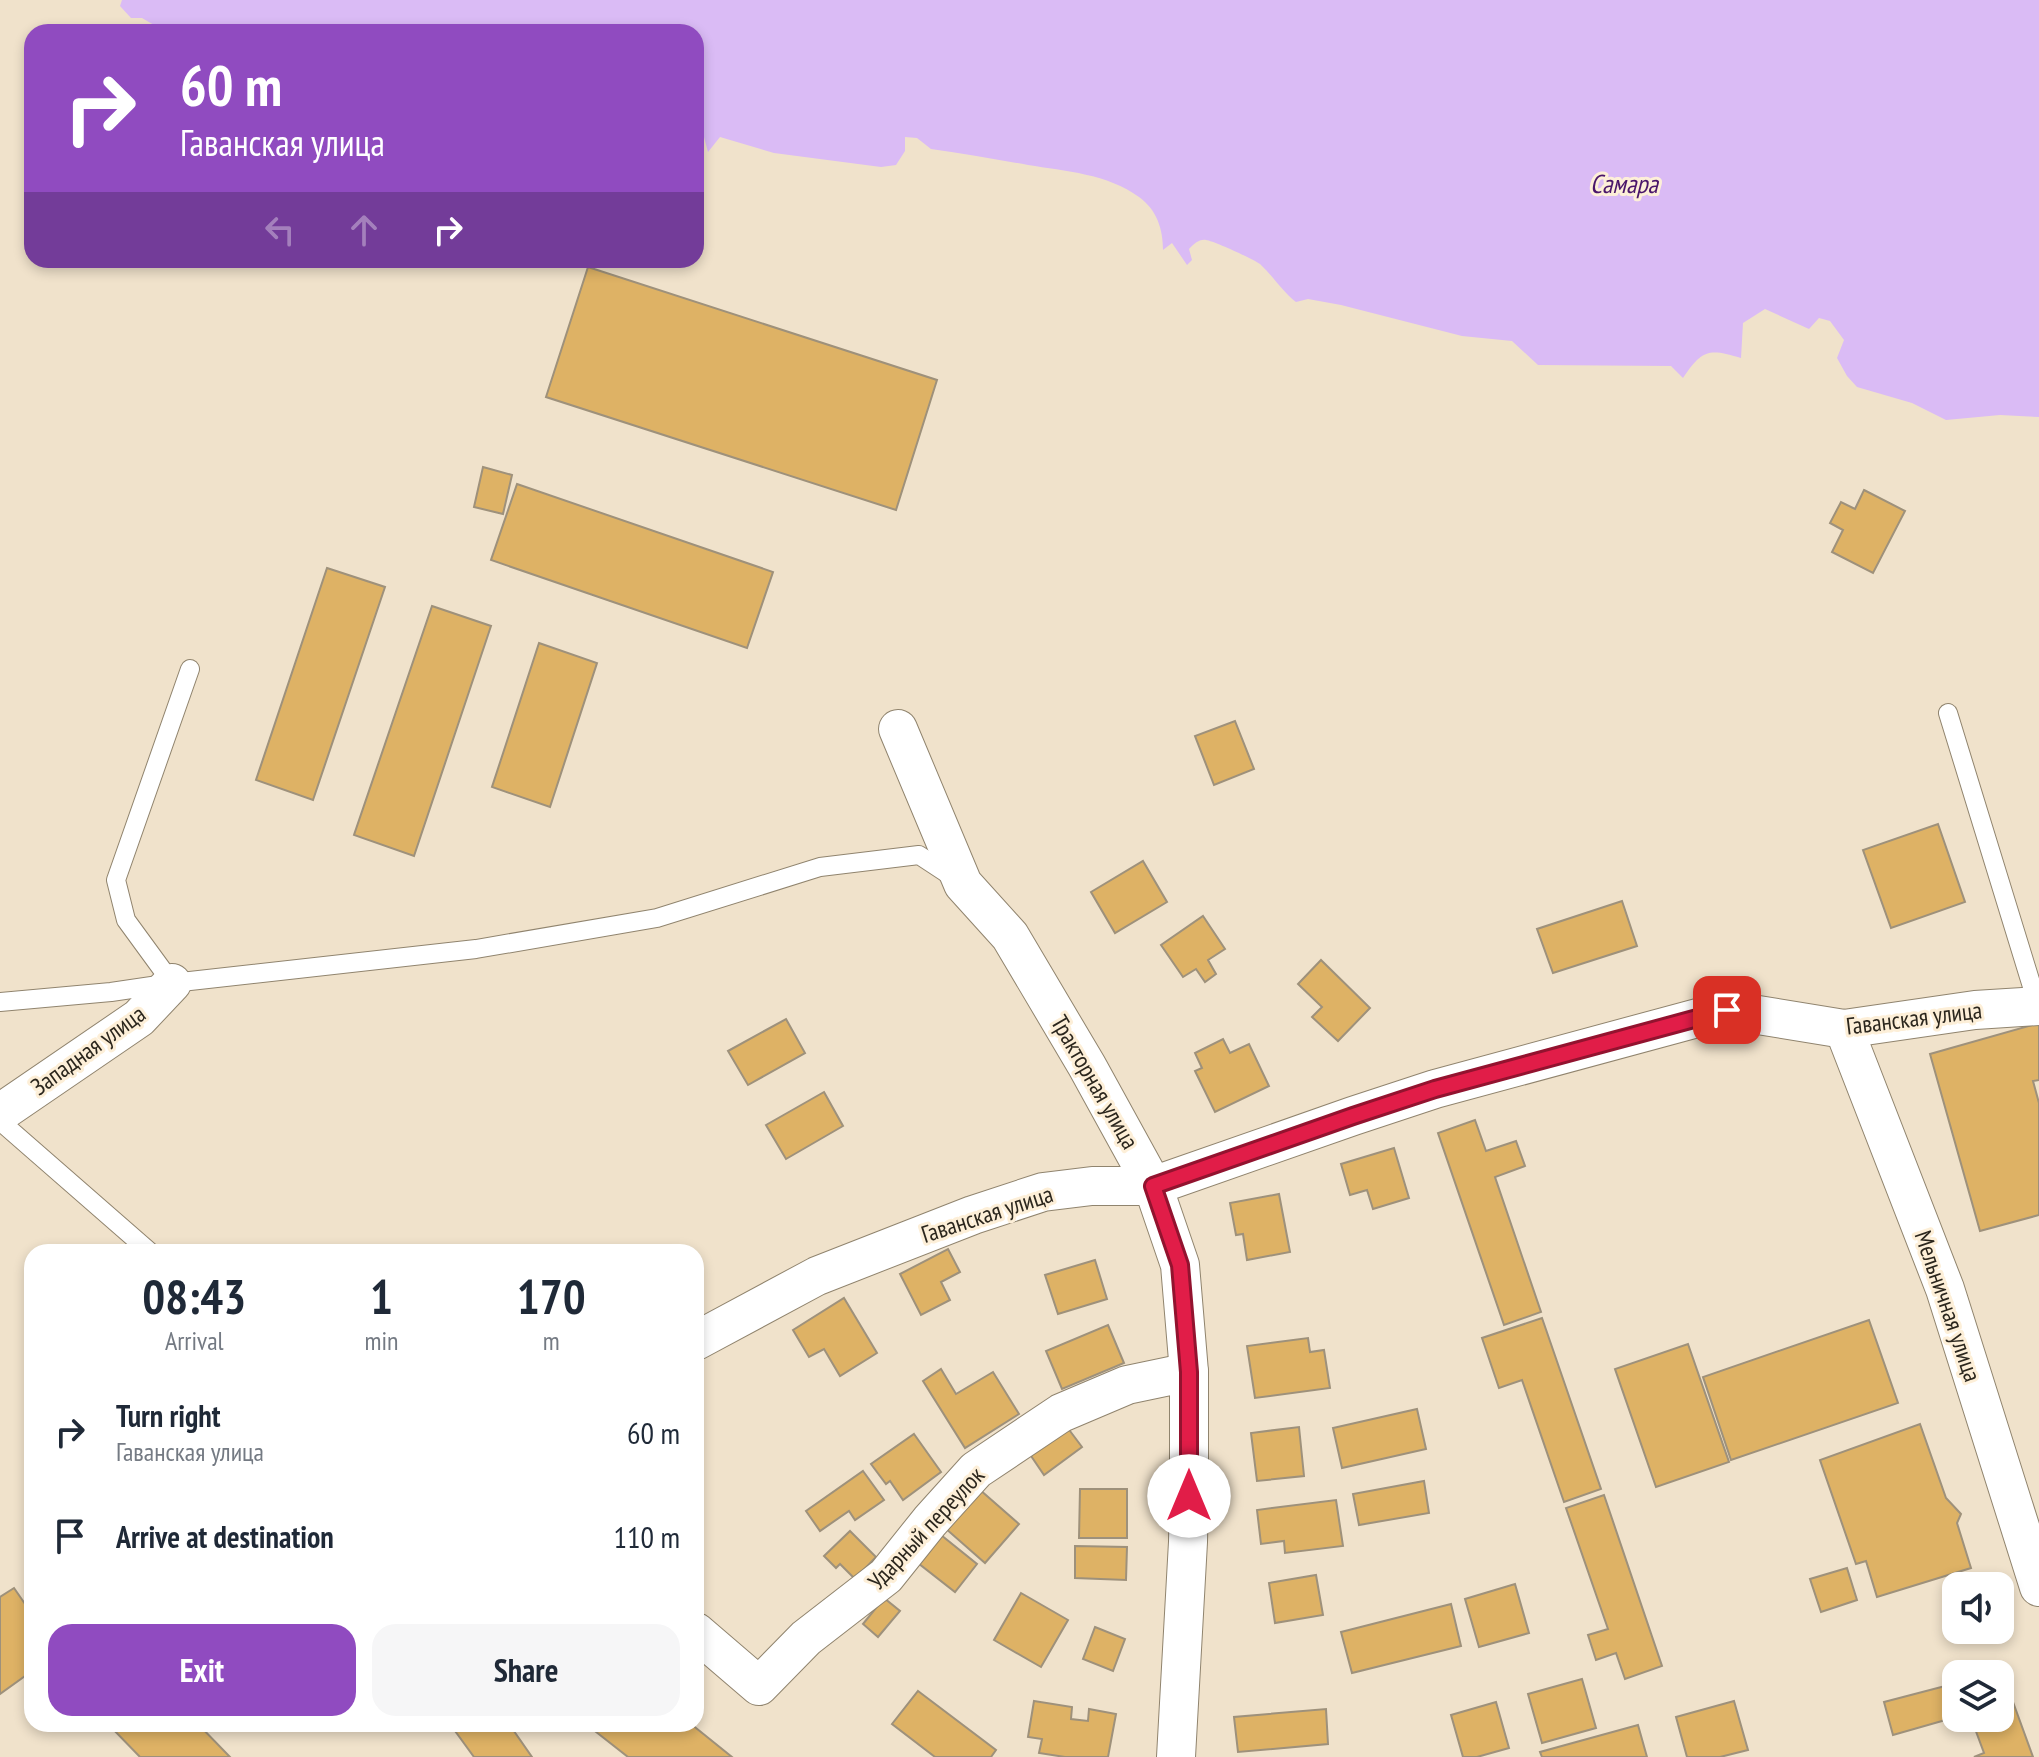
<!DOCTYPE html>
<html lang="en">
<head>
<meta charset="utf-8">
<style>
	body { margin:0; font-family:"PT Sans Narrow",sans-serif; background:#f6f6f7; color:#1f2937; height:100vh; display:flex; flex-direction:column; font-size:30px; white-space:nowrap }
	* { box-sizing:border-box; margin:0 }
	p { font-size:26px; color:#747a83 }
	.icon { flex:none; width:44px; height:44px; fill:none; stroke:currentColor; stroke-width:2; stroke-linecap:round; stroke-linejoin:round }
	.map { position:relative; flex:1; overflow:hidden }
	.details { position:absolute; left:24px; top:1244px; width:680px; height:488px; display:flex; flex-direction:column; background:#fff; border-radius:24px; box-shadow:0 4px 12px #0003 }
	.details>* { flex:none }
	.guide { position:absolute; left:24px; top:24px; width:680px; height:244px; border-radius:24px; box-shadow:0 4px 12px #0003; background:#904bc0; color:#fff; overflow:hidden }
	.tools { position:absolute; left:1942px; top:1572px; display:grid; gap:16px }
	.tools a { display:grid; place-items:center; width:72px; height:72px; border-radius:16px; background:#fff; box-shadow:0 4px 12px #0003; font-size:40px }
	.pin { position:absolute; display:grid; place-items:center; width:68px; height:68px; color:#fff; margin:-34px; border-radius:16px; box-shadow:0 4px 12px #0006 }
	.me { position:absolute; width:88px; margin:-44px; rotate:0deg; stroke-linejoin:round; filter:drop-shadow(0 0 6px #0008) }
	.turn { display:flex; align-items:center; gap:28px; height:168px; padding:0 24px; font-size:36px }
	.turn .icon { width:104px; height:104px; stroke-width:2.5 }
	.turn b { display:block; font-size:56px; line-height:68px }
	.lanes { display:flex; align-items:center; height:76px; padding:0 24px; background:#0003; justify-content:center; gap:40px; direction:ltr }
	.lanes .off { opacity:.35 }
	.eta { display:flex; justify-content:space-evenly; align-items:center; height:136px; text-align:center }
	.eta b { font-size:48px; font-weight:700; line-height:56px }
	.button { display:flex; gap:16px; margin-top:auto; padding:16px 24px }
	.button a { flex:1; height:92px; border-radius:24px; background:#904bc0; color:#fff; font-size:32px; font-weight:700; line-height:92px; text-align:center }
	.button a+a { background:#f6f6f7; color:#1f2937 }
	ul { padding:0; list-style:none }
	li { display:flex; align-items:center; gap:24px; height:104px; padding:0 24px }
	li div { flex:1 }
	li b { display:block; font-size:30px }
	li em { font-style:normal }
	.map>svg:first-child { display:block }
	.water { fill:#dabbf5 }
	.building { fill:#deb265; stroke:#9e917b; stroke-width:2 }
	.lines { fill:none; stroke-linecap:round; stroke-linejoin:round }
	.lane-casing { stroke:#90846e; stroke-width:20 }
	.street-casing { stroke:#90846e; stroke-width:40 }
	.lane { stroke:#fff; stroke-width:18 }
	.street { stroke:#fff; stroke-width:38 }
	.route-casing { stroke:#92132f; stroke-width:20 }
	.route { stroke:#e11d48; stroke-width:14 }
	.labels { text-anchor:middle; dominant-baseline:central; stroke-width:6; stroke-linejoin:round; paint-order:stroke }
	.street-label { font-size:24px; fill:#2b261d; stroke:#fdefd8 }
	.water-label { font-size:26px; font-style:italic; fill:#4a166a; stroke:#fdefd8 }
</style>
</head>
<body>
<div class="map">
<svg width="2039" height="1757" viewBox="0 0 2039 1757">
	<rect width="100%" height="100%" fill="#f0e2cb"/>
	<!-- water -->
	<path class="water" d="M122,0H2039V417L2000,415L1946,420L1912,403L1857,387L1847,376L1837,358L1844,340L1830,321L1819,318L1809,329L1765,309L1743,323L1741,358C1708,348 1702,350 1683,378L1671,366L1538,365L1512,341L1462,336L1341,305L1308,299L1296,302C1282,291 1273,276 1260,264C1253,259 1214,241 1206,240C1199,239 1194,244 1189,249L1192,260L1187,265L1172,243L1163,250C1163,229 1157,210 1139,197C1108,174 1065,171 1028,165C996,159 964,154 931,149L917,138L905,137V151L896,165L881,167L774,153L720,137L708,152L704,137L696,135V32H166L142,18H131L120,6Z"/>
	<!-- building -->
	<g class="building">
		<polygon points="588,267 937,380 896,510 546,397"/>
		<polygon points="483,467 512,475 503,514 474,507"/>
		<polygon points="517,484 773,572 747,648 491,560"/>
		<polygon points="1864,490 1905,511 1873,573 1832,552 1843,530 1830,523 1841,502 1855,509"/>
		<polygon points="327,568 385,587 313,800 256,780"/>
		<polygon points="432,606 491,626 414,856 354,835"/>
		<polygon points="539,643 597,663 550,807 492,787"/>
		<polygon points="1235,721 1254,769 1214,785 1195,736"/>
		<polygon points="1938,824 1965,902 1891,928 1863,850"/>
		<polygon points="1143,861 1167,902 1115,933 1091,892"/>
		<polygon points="1622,901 1637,946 1553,973 1537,929"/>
		<polygon points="1203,916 1225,949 1208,960 1216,974 1205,982 1196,969 1183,977 1161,945"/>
		<polygon points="1321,960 1370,1008 1338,1041 1312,1017 1322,1007 1298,984"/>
		<polygon points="786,1019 805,1053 748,1085 728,1051"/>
		<polygon points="2039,1023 2039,1080 2033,1081 2039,1103 2039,1215 1980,1231 1930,1054"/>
		<polygon points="1223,1039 1230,1053 1249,1044 1269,1086 1215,1112 1195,1071 1202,1068 1195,1053"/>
		<polygon points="824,1092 843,1126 786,1159 766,1125"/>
		<polygon points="1475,1120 1486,1151 1516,1141 1525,1166 1495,1177 1541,1312 1504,1325 1438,1133"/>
		<polygon points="1394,1148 1409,1198 1373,1209 1367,1190 1350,1195 1341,1164"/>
		<polygon points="1279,1194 1290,1252 1247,1260 1243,1234 1236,1235 1230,1203"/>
		<polygon points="948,1249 960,1272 941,1282 950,1300 921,1315 900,1274"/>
		<polygon points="1095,1260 1107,1299 1058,1314 1045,1275"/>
		<polygon points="844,1298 877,1353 840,1376 824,1349 809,1357 793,1330"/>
		<polygon points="1542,1318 1601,1489 1564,1502 1522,1380 1499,1388 1482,1338"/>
		<polygon points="1869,1320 1898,1403 1731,1460 1703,1377"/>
		<polygon points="1108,1325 1124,1363 1062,1389 1046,1351"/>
		<polygon points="1308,1338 1310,1352 1324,1350 1330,1388 1255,1398 1247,1346"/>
		<polygon points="1688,1344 1729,1462 1656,1487 1615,1369"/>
		<polygon points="941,1369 956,1394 993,1372 1019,1414 965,1448 923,1381"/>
		<polygon points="1417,1409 1426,1449 1342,1468 1333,1428"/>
		<polygon points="1064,1423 1082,1447 1044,1475 1027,1450"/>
		<polygon points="1920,1424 1946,1498 1961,1514 1957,1523 1971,1568 1877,1597 1866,1561 1856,1564 1820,1460"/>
		<polygon points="1299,1427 1304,1476 1257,1481 1251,1433"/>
		<polygon points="914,1434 941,1472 903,1500 890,1481 886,1484 871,1464"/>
		<polygon points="863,1471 884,1500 855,1520 849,1511 820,1531 806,1511"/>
		<polygon points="1424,1481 1429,1513 1359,1525 1353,1494"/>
		<polygon points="979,1489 1019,1524 985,1563 945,1528"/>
		<polygon points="1080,1489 1127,1489 1127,1538 1079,1538"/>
		<polygon points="1604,1495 1662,1666 1625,1679 1616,1653 1596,1660 1588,1635 1608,1629 1566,1508"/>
		<polygon points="1336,1500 1343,1546 1285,1553 1284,1541 1261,1544 1257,1510"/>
		<polygon points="850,1531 876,1557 855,1579 840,1564 836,1568 824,1556"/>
		<polygon points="941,1535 977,1564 955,1592 918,1563"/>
		<polygon points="1075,1546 1127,1547 1126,1580 1075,1578"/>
		<polygon points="1847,1568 1857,1600 1821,1612 1810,1579"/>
		<polygon points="1316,1575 1323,1615 1275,1623 1269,1583"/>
		<polygon points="1515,1584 1529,1633 1479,1647 1465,1599"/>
		<polygon points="14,1588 32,1614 32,1671 0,1694 0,1597"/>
		<polygon points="1021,1593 1068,1620 1041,1667 994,1640"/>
		<polygon points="884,1598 900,1611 878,1637 863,1624"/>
		<polygon points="1451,1604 1461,1646 1352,1673 1341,1632"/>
		<polygon points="1095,1627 1125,1639 1113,1671 1083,1659"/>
		<polygon points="1582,1679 1596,1728 1542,1743 1528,1694"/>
		<polygon points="1949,1685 1956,1717 1893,1735 1884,1702"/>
		<polygon points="918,1691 996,1750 991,1757 935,1757 892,1724"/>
		<polygon points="2009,1691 2033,1757 1974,1757 1984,1753 1971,1718 2000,1718 2000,1694"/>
		<polygon points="1034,1701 1072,1707 1071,1719 1088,1721 1089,1709 1116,1714 1108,1757 1065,1757 1039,1753 1042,1739 1028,1737"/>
		<polygon points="1734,1701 1748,1750 1720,1757 1687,1757 1676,1717"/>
		<polygon points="1496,1702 1509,1748 1477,1757 1463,1757 1451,1715"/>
		<polygon points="1326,1709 1328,1744 1238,1752 1234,1717"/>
		<polygon points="108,1724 198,1724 230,1757 140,1757"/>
		<polygon points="450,1724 509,1724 532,1757 474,1757"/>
		<polygon points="586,1724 691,1724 732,1757 628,1757"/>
		<polygon points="1638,1725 1647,1757 1542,1757 1540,1752"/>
	</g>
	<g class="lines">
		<!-- lane casing -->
		<g class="lane-casing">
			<g id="lane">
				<polyline points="1948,713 2038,1006"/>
				<polyline points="172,983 126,920 116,880 190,669"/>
				<polyline points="0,1002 111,992 172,983 476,949 657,918 820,867 919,855 954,878"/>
				<polyline points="0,1121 150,1252"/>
			</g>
		</g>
		<!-- street casing -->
		<g class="street-casing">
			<g id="street">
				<polyline points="898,729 963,884 1010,936 1087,1066 1153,1186 1180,1265 1189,1372 1189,1496 1188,1542 1176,1757"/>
				<polyline points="1844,1029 1945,1289 2039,1587"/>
				<polyline points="0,1113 139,1018 172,983"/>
				<polyline points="696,1341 817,1276 973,1215 1043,1192 1092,1186 1153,1186 1353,1116 1435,1089 1727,1010 1844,1029 1975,1010 2039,1006"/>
				<polyline points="696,1632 759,1686 806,1638 886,1576 930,1521 976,1470 1061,1413 1127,1385 1189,1372"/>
			</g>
		</g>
		<!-- lane -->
		<use href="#lane" class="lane"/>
		<!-- street -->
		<use href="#street" class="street"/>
	</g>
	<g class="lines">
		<!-- route casing -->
		<g class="route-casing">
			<polyline id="route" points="1189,1496 1189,1372 1180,1265 1153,1186 1353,1116 1435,1089 1727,1010"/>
		</g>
		<!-- route -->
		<use href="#route" class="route"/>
	</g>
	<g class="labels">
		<!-- street labels -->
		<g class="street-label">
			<text transform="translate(1914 1018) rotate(-7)">Гаванская улица</text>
			<text transform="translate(88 1050) rotate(-36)">Западная улица</text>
			<text transform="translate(1095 1082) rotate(60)">Тракторная улица</text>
			<text transform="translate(987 1214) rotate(-18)">Гаванская улица</text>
			<text transform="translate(1948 1306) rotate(71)">Мельничная улица</text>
			<text transform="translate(926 1528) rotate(-47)">Ударный переулок</text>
		</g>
		<!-- water labels -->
		<g class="water-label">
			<text x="1624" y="183">Самара</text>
		</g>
	</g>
</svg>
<div class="tools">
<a><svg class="icon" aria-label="sound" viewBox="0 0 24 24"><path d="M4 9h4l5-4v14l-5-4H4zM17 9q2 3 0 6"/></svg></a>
<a><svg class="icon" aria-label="layers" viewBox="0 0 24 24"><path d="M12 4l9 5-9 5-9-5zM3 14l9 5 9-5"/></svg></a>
</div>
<div class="pin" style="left:1727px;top:1010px;background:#d93025"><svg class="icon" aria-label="arrive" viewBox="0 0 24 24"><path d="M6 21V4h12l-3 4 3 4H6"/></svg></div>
<svg class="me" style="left:1189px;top:1496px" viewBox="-20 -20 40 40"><circle r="19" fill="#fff"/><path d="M0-13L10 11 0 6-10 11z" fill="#e11d48"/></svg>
<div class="guide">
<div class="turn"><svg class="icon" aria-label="right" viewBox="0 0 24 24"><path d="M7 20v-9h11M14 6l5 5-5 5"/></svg><div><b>60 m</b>Гаванская улица</div></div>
<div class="lanes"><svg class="icon off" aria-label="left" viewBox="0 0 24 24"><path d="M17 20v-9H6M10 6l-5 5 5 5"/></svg><svg class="icon off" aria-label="ahead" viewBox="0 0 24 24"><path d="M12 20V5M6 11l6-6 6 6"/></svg><svg class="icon" aria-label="right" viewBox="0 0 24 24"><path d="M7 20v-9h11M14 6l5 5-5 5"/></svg></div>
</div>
<section class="details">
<div class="eta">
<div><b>08:43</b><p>Arrival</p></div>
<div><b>1</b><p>min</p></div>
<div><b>170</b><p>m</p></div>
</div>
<ul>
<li><svg class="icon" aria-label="right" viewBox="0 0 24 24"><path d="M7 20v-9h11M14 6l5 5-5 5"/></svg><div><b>Turn right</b><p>Гаванская улица</p></div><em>60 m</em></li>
<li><svg class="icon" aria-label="arrive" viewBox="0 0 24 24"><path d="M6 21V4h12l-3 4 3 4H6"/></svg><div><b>Arrive at destination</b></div><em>110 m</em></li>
</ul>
<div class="button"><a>Exit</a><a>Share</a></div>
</section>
</div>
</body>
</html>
